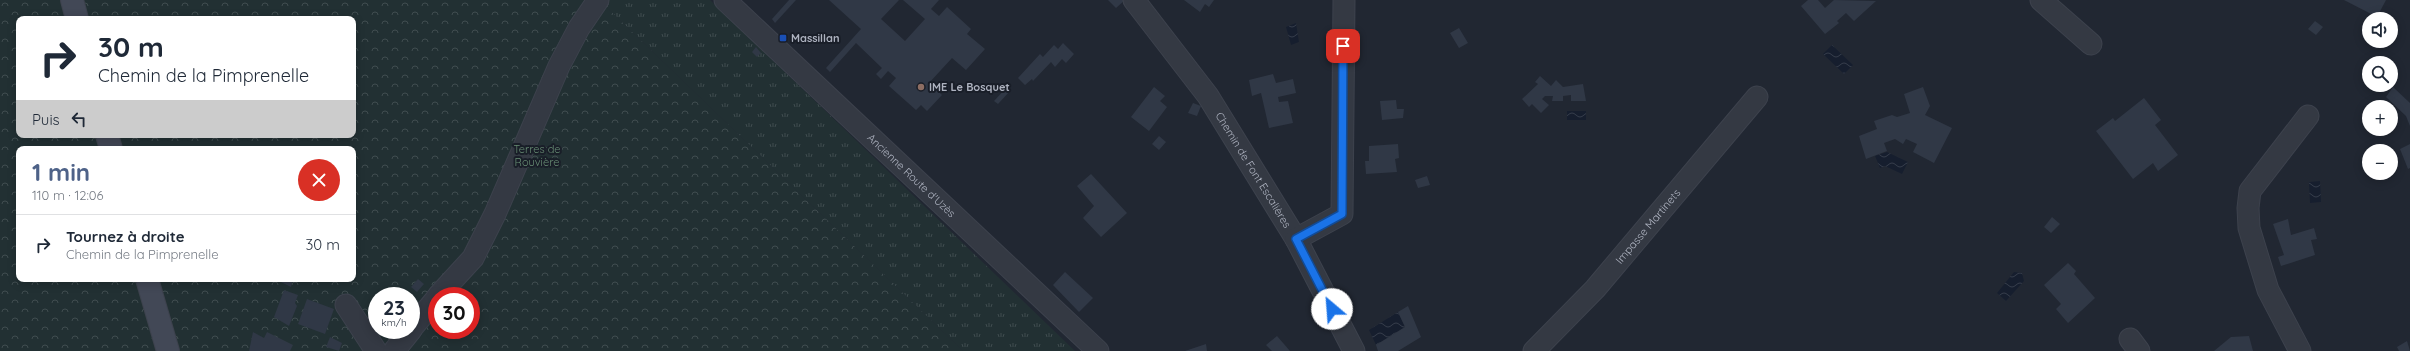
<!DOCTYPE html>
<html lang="fr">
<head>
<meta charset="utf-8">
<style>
	body { margin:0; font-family:Quicksand,sans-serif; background:#f6f6f7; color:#1f2937; height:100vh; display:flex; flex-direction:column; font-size:15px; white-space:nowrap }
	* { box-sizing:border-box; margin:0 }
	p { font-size:13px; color:#747a83 }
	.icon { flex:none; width:22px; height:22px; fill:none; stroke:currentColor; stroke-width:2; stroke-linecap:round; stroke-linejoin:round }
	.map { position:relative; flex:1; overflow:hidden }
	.panel { position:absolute; left:16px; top:146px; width:340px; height:136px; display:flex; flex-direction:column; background:#fff; border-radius:8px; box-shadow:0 2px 10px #0003 }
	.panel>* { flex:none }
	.banner { position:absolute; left:16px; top:16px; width:340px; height:122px; border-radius:8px; box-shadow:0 2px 10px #0003; background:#fff; color:#1f2937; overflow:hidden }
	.tools { position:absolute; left:2362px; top:12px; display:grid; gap:8px }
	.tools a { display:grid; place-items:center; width:36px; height:36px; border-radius:50%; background:#fff; box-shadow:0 2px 10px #0003; font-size:20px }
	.speed { position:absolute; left:368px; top:287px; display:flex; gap:8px; font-size:20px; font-weight:700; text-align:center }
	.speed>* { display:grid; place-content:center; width:52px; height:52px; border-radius:50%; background:#fff; box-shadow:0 2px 10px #0003; line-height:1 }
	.speed small { font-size:10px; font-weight:400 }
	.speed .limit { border:6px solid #d22; background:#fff; color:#111 }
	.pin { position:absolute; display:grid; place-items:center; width:34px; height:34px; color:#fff; margin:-17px; border-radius:8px; box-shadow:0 2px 6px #0006 }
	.me { position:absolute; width:44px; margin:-22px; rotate:333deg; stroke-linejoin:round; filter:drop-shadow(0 0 3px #0008) }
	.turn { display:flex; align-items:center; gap:14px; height:84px; padding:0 16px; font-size:18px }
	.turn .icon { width:52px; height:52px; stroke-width:2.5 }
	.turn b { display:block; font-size:28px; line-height:34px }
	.then { display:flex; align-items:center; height:38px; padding:0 16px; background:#0003; gap:8px; font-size:15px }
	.round { display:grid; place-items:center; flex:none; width:42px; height:42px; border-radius:21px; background:#f6f6f7 }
	.head { display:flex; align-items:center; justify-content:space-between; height:68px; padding:0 16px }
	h1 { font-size:24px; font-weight:700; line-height:30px; color:#4e6288 }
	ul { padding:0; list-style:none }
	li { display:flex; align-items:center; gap:12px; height:60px; padding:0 16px; border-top:1px solid #e0e1e3 }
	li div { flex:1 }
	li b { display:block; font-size:15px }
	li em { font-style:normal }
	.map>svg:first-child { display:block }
	.grass { fill:url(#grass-tufts) }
	.forest { fill:url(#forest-crowns); fill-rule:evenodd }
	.water { fill:url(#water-waves) }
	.building { fill:#303846 }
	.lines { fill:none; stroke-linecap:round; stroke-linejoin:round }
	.minor-casing { stroke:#3d424d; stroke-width:23 }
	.secondary-casing { stroke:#3d424d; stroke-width:24 }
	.minor { stroke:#343943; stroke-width:21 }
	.secondary { stroke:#424856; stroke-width:22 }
	.route-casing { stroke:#114b97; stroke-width:10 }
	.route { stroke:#1a73e8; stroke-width:7 }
	.transit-dot { fill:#1a4fb4; stroke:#191e28; stroke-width:1.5 }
	.education-dot { fill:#8d6e63; stroke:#191e28; stroke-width:1.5 }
	.labels { text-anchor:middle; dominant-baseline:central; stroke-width:4; stroke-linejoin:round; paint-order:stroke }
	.poi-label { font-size:11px; font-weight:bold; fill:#aeb3c0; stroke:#191e28; text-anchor:start }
	.park-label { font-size:11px; fill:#688d74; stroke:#191e28 }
	.street-label { font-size:11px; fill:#aeb3c0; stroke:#191e28 }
</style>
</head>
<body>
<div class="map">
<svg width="2410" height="351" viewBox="0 0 2410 351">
	<defs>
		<pattern id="grass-tufts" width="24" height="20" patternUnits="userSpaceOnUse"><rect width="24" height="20" fill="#223033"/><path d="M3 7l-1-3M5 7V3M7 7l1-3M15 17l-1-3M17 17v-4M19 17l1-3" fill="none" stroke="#404c4f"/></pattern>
		<pattern id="forest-crowns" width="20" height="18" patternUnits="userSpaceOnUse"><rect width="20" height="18" fill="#223033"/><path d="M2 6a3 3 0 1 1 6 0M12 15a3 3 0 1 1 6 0" fill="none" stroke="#404c4f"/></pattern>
		<pattern id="water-waves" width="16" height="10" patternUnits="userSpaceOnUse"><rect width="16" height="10" fill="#161e2e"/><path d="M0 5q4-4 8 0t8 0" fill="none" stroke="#353c4a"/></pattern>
	</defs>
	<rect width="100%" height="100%" fill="#212732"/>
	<!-- grass -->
	<polygon class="grass" points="599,0 710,0 1075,351 963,351"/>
	<!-- forest -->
	<path class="forest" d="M0,0H599L963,351H0ZM19,19H353V135H19ZM19,149H353V279H19ZM377,296H411V330H377ZM437,296H471V330H437Z"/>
	<!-- water -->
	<g class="water">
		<polygon points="1296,23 1299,42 1291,45 1286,27"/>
		<polygon points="1832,45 1853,65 1844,74 1823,54"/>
		<rect x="1567" y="111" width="19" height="9"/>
		<polygon points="1887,152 1908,162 1902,174 1885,166 1880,168 1875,156"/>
		<polygon points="2320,181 2321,202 2310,203 2309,182"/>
		<polygon points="2014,272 2022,273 2024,281 2006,301 1997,293"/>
		<polygon points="1398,312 1405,327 1376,345 1369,330"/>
	</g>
	<!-- building -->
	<g class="building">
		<polygon points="789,0 796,0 775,23 772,19"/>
		<polygon points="829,0 899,0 881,19 905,41 925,19 903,0 939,0 931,9 939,16 947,7 971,29 967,34 985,49 966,70 952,58 929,83 942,95 927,111 921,105 916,110 889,86 896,78 888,71 881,79 876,74 882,68 856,43 830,72 826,68 861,29"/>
		<polygon points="1108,0 1125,0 1116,8"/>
		<polygon points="1184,0 1214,0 1209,7 1205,4 1200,12"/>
		<polygon points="1808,0 1818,0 1825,8 1834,0 1876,1 1854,21 1846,13 1837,21 1839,23 1825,34 1801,6"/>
		<polygon points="2344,0 2386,0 2377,17"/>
		<polygon points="2315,21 2323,27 2316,35 2308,29"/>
		<polygon points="1459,28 1468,43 1459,48 1450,33"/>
		<polygon points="1063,43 1074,54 1066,63 1062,59 1055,67 1051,62 1033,81 1032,79 1025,85 1018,78 1040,54 1043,57 1054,45 1058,49"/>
		<polygon points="756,47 761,53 757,57 752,52"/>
		<polygon points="1273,74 1276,83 1293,79 1296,93 1278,97 1279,102 1288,101 1293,123 1269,128 1261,93 1252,96 1249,80"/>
		<polygon points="1540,76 1551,86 1556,80 1563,87 1583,84 1586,101 1571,101 1571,95 1563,96 1563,101 1552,101 1553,96 1545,96 1542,99 1549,105 1541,113 1532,104 1529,107 1522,99 1538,84 1535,82"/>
		<polygon points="1007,87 1010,91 998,104 994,101"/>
		<polygon points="1154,87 1165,96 1160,101 1167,107 1149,131 1131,117"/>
		<polygon points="1923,87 1930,106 1925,115 1952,128 1934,163 1913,152 1917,144 1906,139 1903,144 1895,139 1884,143 1887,151 1866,159 1859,136 1877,129 1874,121 1892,115 1897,117 1910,113 1904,94"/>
		<polygon points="2393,87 2410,103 2410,126 2406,116 2386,97"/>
		<polygon points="2144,98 2161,120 2155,125 2178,155 2158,171 2153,163 2133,179 2096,131 2113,118 2115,121"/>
		<polygon points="1396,100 1397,109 1404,109 1403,118 1382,120 1380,101"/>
		<polygon points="1193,103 1201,106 1197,116 1188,113"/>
		<polygon points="1159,136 1166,142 1159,150 1152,144"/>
		<polygon points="1398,144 1399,158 1395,159 1397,172 1366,174 1365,161 1369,161 1369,146"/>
		<polygon points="2410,144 2410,168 2408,169 2400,149"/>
		<polygon points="1091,174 1127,213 1101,237 1083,218 1094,206 1077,186"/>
		<polygon points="1427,176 1430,185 1418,188 1415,180"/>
		<polygon points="2052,217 2060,224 2051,233 2044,227"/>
		<polygon points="2288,219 2291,235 2314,228 2317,239 2311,240 2315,255 2281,266 2278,257 2284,255 2273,224"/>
		<polygon points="2068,263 2076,271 2074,274 2095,298 2068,323 2056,309 2061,304 2044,285"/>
		<polygon points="1065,272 1093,298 1079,312 1053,285"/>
		<polygon points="282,279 293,279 291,287 281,282"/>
		<polygon points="418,279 424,284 417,292 411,287"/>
		<polygon points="284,290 298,295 295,303 297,306 289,326 274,317"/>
		<polygon points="307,299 334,309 325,334 298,324"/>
		<polygon points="1408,306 1421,337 1398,351 1378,351 1376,345 1405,327 1398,312"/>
		<polygon points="253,332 264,338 267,332 293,345 290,351 249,351"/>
		<polygon points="1277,336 1290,351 1272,351 1266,345"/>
		<polygon points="2249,336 2253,351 2214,351 2231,337"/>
		<polygon points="330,337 342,343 339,351 326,347"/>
		<polygon points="2407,341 2410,351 2399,351 2397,347"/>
		<polygon points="1206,344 1207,351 1185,351"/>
	</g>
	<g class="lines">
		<!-- minor casing -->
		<g class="minor-casing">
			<g id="minor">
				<path id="s1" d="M725,0L1098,351"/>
				<path id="s2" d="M1134,0L1208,96L1296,239L1354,351"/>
				<polyline points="2041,0 2091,44"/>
				<polyline points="1296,239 1342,214 1344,0"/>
				<polyline points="438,296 473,258 495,214 559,66 579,28 598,0"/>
				<polyline points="346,305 376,351"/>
				<polyline points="411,329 437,298"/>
				<polyline points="2130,339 2139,351"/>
				<polyline points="394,351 411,330"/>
				<path id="s3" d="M1534,351L1595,289L1757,97"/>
				<polyline points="2300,351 2268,290 2249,228 2248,208 2250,191 2308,116"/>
			</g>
		</g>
		<!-- secondary casing -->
		<g class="secondary-casing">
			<g id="secondary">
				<polyline points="72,0 77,19"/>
				<polyline points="107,135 111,149"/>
				<polyline points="147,279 168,351"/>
			</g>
		</g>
		<!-- minor -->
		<use href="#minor" class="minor"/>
		<!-- secondary -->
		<use href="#secondary" class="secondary"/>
	</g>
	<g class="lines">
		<!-- route casing -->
		<g class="route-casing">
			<polyline id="route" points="1332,309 1296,239 1342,214 1343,46"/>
		</g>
		<!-- route -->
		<use href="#route" class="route"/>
	</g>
	<!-- markers -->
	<rect class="transit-dot" x="779" y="34" width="8" height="8" rx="2"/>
	<circle class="education-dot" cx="921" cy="87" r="4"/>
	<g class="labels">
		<!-- poi labels -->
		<g class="poi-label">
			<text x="791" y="38">Massillan</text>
			<text x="929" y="87">IME Le Bosquet</text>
		</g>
		<!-- park labels -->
		<g class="park-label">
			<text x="537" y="149">Terres de<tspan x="537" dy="13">Rouvière</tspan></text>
		</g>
		<!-- street labels -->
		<g class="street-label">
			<text stroke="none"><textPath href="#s2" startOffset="208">Chemin de Font Escalières</textPath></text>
			<text stroke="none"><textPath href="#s1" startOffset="256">Ancienne Route d'Uzès</textPath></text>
			<text stroke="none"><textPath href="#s3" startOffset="169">Impasse Martinets</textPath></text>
		</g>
	</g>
</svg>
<div class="tools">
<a><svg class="icon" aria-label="sound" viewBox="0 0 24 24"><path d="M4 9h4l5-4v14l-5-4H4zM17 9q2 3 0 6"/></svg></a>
<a><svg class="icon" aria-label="search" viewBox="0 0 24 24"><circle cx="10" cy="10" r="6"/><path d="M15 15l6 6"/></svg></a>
<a>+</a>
<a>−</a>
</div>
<div class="speed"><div>23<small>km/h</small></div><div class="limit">30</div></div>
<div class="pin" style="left:1343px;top:46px;background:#d93025"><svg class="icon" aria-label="arrive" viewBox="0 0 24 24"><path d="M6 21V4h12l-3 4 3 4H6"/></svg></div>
<svg class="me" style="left:1332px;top:309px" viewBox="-20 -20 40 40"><circle r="19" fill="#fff"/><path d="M0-13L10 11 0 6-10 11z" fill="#1a73e8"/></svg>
<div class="banner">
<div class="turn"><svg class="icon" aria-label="right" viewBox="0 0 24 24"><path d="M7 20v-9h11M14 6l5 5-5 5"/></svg><div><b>30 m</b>Chemin de la Pimprenelle</div></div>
<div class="then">Puis<svg class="icon" aria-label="left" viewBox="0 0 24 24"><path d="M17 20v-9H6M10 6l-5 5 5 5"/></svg></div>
</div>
<section class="panel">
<div class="head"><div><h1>1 min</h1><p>110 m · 12:06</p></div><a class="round" style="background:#d93025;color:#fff"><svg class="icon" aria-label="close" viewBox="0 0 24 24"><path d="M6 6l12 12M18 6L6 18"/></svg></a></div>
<ul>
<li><svg class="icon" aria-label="right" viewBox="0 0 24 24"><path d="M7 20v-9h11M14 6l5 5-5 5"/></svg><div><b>Tournez à droite</b><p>Chemin de la Pimprenelle</p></div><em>30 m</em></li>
</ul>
</section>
</div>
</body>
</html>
